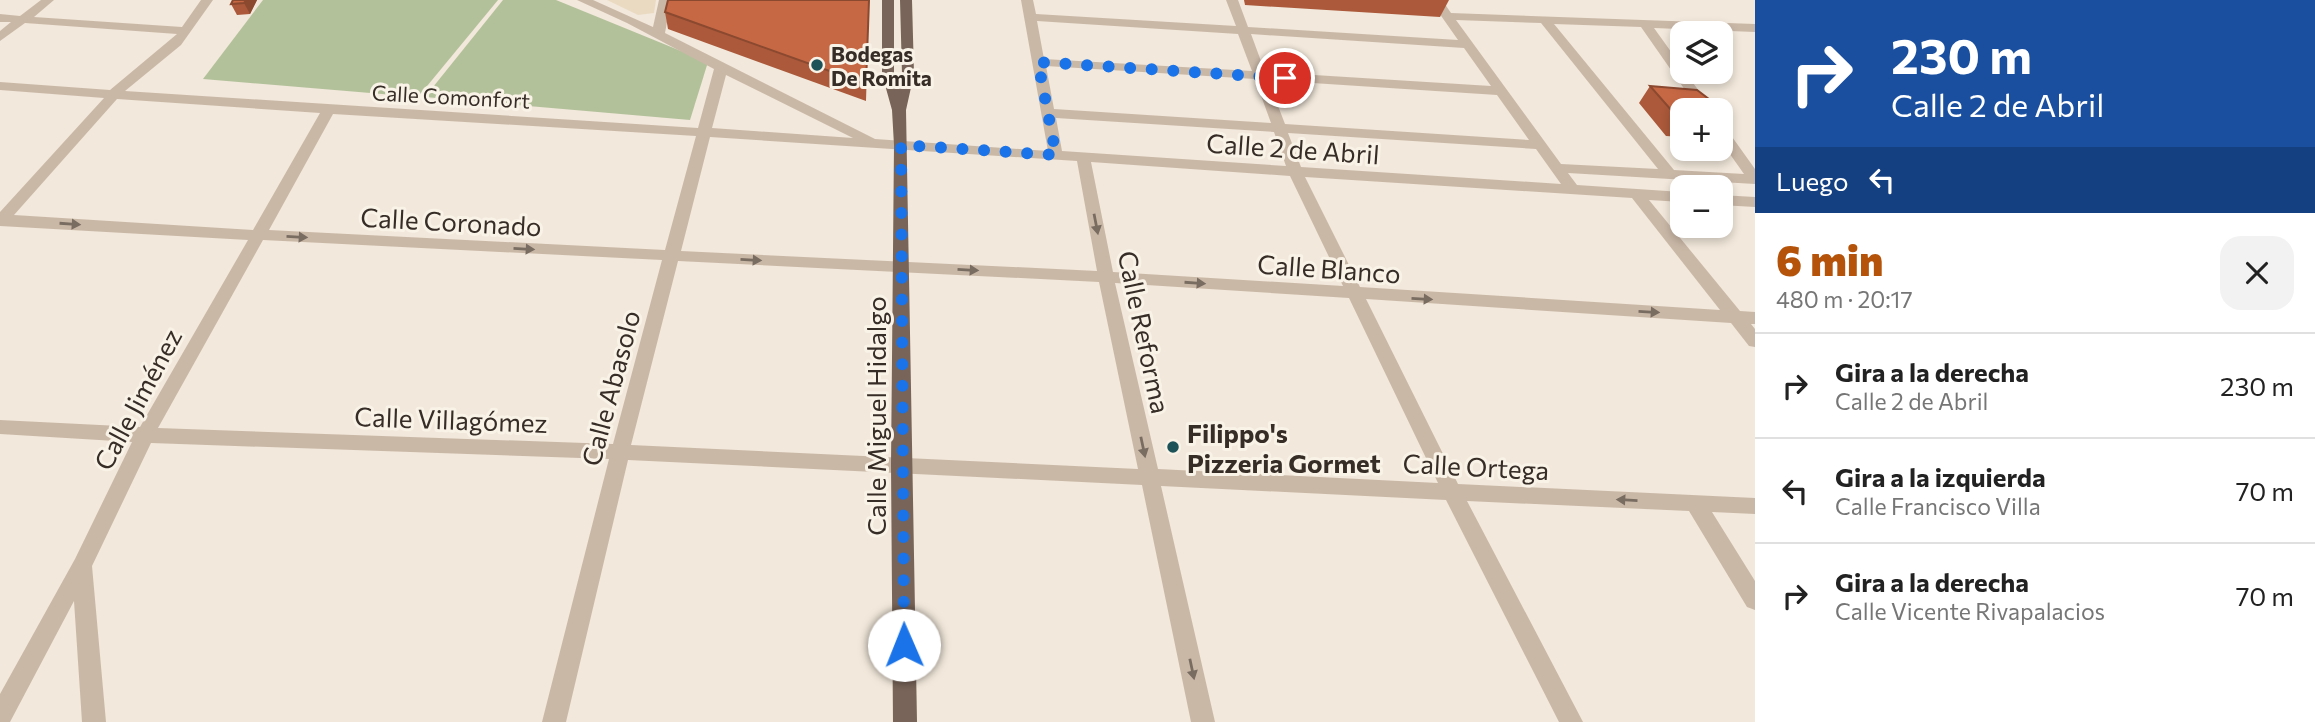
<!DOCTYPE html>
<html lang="es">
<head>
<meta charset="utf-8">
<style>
	body { margin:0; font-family:Commissioner,sans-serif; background:#f2f2f2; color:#222; height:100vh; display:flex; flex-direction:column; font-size:26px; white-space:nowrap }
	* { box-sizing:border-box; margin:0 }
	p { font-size:23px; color:#767676 }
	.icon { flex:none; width:38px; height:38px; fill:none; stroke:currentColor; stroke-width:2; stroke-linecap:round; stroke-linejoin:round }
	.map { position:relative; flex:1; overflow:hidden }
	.side { display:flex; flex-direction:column; background:#fff; width:560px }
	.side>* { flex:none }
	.hud { background:#1a4fa0; color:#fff; overflow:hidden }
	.buttons { position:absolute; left:1670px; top:21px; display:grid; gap:14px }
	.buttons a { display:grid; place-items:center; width:63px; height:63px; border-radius:14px; background:#fff; box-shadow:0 4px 10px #0003; font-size:35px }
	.pin { position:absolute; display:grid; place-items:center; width:60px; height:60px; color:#fff; margin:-30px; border:4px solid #fff; border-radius:50%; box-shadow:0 2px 7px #0007 }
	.me { position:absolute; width:77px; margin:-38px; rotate:359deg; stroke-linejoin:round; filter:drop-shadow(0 0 5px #0008) }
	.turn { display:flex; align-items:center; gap:24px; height:147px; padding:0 21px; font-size:32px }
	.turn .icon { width:91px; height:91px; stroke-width:2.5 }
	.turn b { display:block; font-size:49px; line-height:60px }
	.then { display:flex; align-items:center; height:66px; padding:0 21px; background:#0003; gap:14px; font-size:26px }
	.round { display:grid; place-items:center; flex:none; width:74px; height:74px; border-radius:21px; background:#f2f2f2 }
	.summary { display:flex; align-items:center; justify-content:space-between; height:119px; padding:0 21px }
	h1 { font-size:42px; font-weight:800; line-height:52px; color:#b45309 }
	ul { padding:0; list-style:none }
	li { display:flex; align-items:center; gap:21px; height:105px; padding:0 21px; border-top:2px solid #e0e0e0 }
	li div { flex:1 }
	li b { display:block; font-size:26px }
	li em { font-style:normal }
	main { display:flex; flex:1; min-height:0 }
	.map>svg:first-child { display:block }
	.green { fill:#b3c19b }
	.plaza { fill:#eadac2 }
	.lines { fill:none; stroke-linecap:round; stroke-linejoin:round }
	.minor { fill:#cab8a7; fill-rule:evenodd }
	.major { fill:#786458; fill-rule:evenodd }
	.wall { fill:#ab593a }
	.shaded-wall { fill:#8b4930 }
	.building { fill:#c76844; stroke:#8b4930; stroke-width:2 }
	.oneway { fill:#796c61 }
	.route { stroke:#1a73e8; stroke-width:12; stroke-dasharray:0 21.6 }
	.poi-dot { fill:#1d5258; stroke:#f9f2e7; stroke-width:2.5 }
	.labels { text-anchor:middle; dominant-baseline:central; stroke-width:6; stroke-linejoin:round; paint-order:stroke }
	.far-poi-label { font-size:21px; font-weight:bold; fill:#362d27; stroke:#f9f2e7; text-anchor:start }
	.far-street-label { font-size:21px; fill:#362d27; stroke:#f9f2e7 }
	.street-label { font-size:26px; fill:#362d27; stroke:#f9f2e7 }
	.poi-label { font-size:26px; font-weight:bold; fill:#362d27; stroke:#f9f2e7; text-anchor:start }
</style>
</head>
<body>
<main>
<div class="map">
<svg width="1755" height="722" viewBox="0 0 1755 722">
	<rect width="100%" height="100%" fill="#f2e8db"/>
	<!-- green -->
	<g class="green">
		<polygon points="263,0 498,0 418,97 203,79"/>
		<polygon points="503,0 556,0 708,62 690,120 425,97"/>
	</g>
	<!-- plaza -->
	<polygon class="plaza" points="607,0 656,0 654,13 638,15"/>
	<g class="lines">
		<!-- minor -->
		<g class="minor">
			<path d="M41,0H54L34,17L182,27L201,0H213L181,45L125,91L698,128L714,69L627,23L577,0H593L653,27L659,0H671L665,33L875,139L1048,151L1021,0H1033L1036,14L1236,26L1226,0H1238L1248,27L1458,40L1430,0H1442L1451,13L1755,24V32L1654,28L1682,67V72H1685L1713,110H1699L1641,27L1554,24L1674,170L1744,174L1720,140V126L1725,127L1755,169V184L1568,173L1577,185L1682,192V202L1649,200L1740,311L1755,312V324H1751L1755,329V347L1749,346L1731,323L1366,299L1458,484L1755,498V514L1712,512L1755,581V610L1747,607L1689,511L1467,501L1583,722H1559L1446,500L1161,486L1215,722H1191L1142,485L628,460L566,722H542L609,459L151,443L92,566L106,722H82L74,601L10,722H0V694L75,559L132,442L0,434V420L140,427L248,240L0,226V212L104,98L0,90V82L110,90L177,34L25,23L0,41V31L11,22H0V14L20,16ZM1456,20L1541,23L1658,169L1561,164ZM1037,21L1238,34L1252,71L1044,59ZM1251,34L1464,48L1491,86L1265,72ZM1046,66L1255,79L1271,123L1054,109ZM726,75L853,138L712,128ZM1268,80L1497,95L1529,140L1285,124ZM117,99L320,113L253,230L14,215ZM333,114L696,136L665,250L269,230ZM1056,118L1274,132L1286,166L1062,151ZM1288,133L1536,149L1561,184L1301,167ZM710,137L1077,161L1097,271L681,251ZM1091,162L1290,176L1343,286L1113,272ZM1305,177L1632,198L1720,310L1360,287ZM263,240L662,260L613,444L158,428ZM678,261L1099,282L1138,469L631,445ZM1115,283L1349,298L1438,483L1158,469Z"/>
			<polygon points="1720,195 1755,197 1755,207 1720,205"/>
		</g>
		<!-- major -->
		<polygon class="major" points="882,0 894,0 894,74 898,86 902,74 900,0 912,0 914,74 906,110 917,722 893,722 891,465 894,145 892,110 882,74"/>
	</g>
	<!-- wall -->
	<g class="wall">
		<polygon points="233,0 257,0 250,14 237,15 231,4"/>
		<polygon points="869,0 866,101 668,29 665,12"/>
		<polygon points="1244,0 1449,0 1440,17 1245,5"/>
		<polygon points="1650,86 1697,90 1718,106 1730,124 1720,136 1720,110 1682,110 1682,137 1666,136 1639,103"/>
	</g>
	<!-- shaded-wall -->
	<polygon class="shaded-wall" points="246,0 257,0 250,14 244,3"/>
	<!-- building -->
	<g class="building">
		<polygon points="233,0 246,0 244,3 231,4"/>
		<polygon points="668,0 869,0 866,84 665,12"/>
		<polygon points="1650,86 1697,90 1718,106 1730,124 1720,123 1720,110 1682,110 1682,119 1679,119"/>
	</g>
	<!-- one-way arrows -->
	<defs><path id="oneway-solid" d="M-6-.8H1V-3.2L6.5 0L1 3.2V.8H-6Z" transform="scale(1.75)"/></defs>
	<g class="oneway">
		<use href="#oneway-solid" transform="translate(70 224) rotate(4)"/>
		<use href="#oneway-solid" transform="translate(1096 224) rotate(79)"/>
		<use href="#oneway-solid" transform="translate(297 237) rotate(3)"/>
		<use href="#oneway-solid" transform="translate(524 249) rotate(3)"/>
		<use href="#oneway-solid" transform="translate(751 260) rotate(3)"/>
		<use href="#oneway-solid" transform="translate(968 270) rotate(3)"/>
		<use href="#oneway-solid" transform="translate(1195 283) rotate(4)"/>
		<use href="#oneway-solid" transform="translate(1422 299) rotate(3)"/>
		<use href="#oneway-solid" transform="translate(1649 312) rotate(3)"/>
		<use href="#oneway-solid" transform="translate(1143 447) rotate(78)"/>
		<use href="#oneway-solid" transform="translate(1627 500) rotate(-177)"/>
		<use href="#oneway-solid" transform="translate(1192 669) rotate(78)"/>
	</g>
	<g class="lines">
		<!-- route -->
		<polyline class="route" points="904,645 901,145 1056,155 1038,62 1285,78"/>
	</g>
	<!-- markers -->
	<g class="poi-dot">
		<circle cx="817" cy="65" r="7"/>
		<circle cx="1173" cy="447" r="7"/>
	</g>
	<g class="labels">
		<!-- far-poi labels -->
		<g class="far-poi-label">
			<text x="831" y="53">Bodegas<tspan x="831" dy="24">De Romita</tspan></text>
		</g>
		<!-- far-street labels -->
		<g class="far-street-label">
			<text transform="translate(451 96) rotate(3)">Calle Comonfort</text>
		</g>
		<!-- street labels -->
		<g class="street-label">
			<text transform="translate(1293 148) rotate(4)">Calle 2 de Abril</text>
			<text transform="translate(451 221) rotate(3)">Calle Coronado</text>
			<text transform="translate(1329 268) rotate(4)">Calle Blanco</text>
			<text transform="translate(1145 332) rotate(78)">Calle Reforma</text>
			<text transform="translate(610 388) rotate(-75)">Calle Abasolo</text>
			<text transform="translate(137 399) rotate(-62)">Calle Jiménez</text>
			<text transform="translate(875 416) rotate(-90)">Calle Miguel Hidalgo</text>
			<text transform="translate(451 419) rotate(2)">Calle Villagómez</text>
			<text transform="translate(1476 466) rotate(3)">Calle Ortega</text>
		</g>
		<!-- poi labels -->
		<g class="poi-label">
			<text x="1187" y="432">Filippo's<tspan x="1187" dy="30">Pizzeria Gormet</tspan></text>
		</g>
	</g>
</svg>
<div class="buttons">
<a><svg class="icon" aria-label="layers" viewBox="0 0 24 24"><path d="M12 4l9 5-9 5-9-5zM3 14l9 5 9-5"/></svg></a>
<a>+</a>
<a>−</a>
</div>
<div class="pin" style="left:1285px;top:78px;background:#d93025"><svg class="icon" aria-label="arrive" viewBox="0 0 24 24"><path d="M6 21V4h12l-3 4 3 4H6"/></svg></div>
<svg class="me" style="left:904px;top:645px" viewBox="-20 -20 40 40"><circle r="19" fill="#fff"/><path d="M0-13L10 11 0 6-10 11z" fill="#1a73e8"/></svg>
</div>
<section class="side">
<div class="hud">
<div class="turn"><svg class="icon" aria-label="right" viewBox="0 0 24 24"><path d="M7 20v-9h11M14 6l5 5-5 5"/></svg><div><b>230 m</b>Calle 2 de Abril</div></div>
<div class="then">Luego<svg class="icon" aria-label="left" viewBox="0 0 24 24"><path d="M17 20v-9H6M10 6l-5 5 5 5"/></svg></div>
</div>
<div class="summary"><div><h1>6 min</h1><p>480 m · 20:17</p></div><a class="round"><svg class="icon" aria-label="close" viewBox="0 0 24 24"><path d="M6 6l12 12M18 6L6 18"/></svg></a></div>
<ul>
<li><svg class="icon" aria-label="right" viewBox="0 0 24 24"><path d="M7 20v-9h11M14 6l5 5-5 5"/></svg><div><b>Gira a la derecha</b><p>Calle 2 de Abril</p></div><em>230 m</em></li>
<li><svg class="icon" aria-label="left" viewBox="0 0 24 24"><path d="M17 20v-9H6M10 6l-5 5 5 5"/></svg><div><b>Gira a la izquierda</b><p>Calle Francisco Villa</p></div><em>70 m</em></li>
<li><svg class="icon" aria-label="right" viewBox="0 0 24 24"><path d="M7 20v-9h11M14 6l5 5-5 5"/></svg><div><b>Gira a la derecha</b><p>Calle Vicente Rivapalacios</p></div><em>70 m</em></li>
</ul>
</section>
</main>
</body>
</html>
